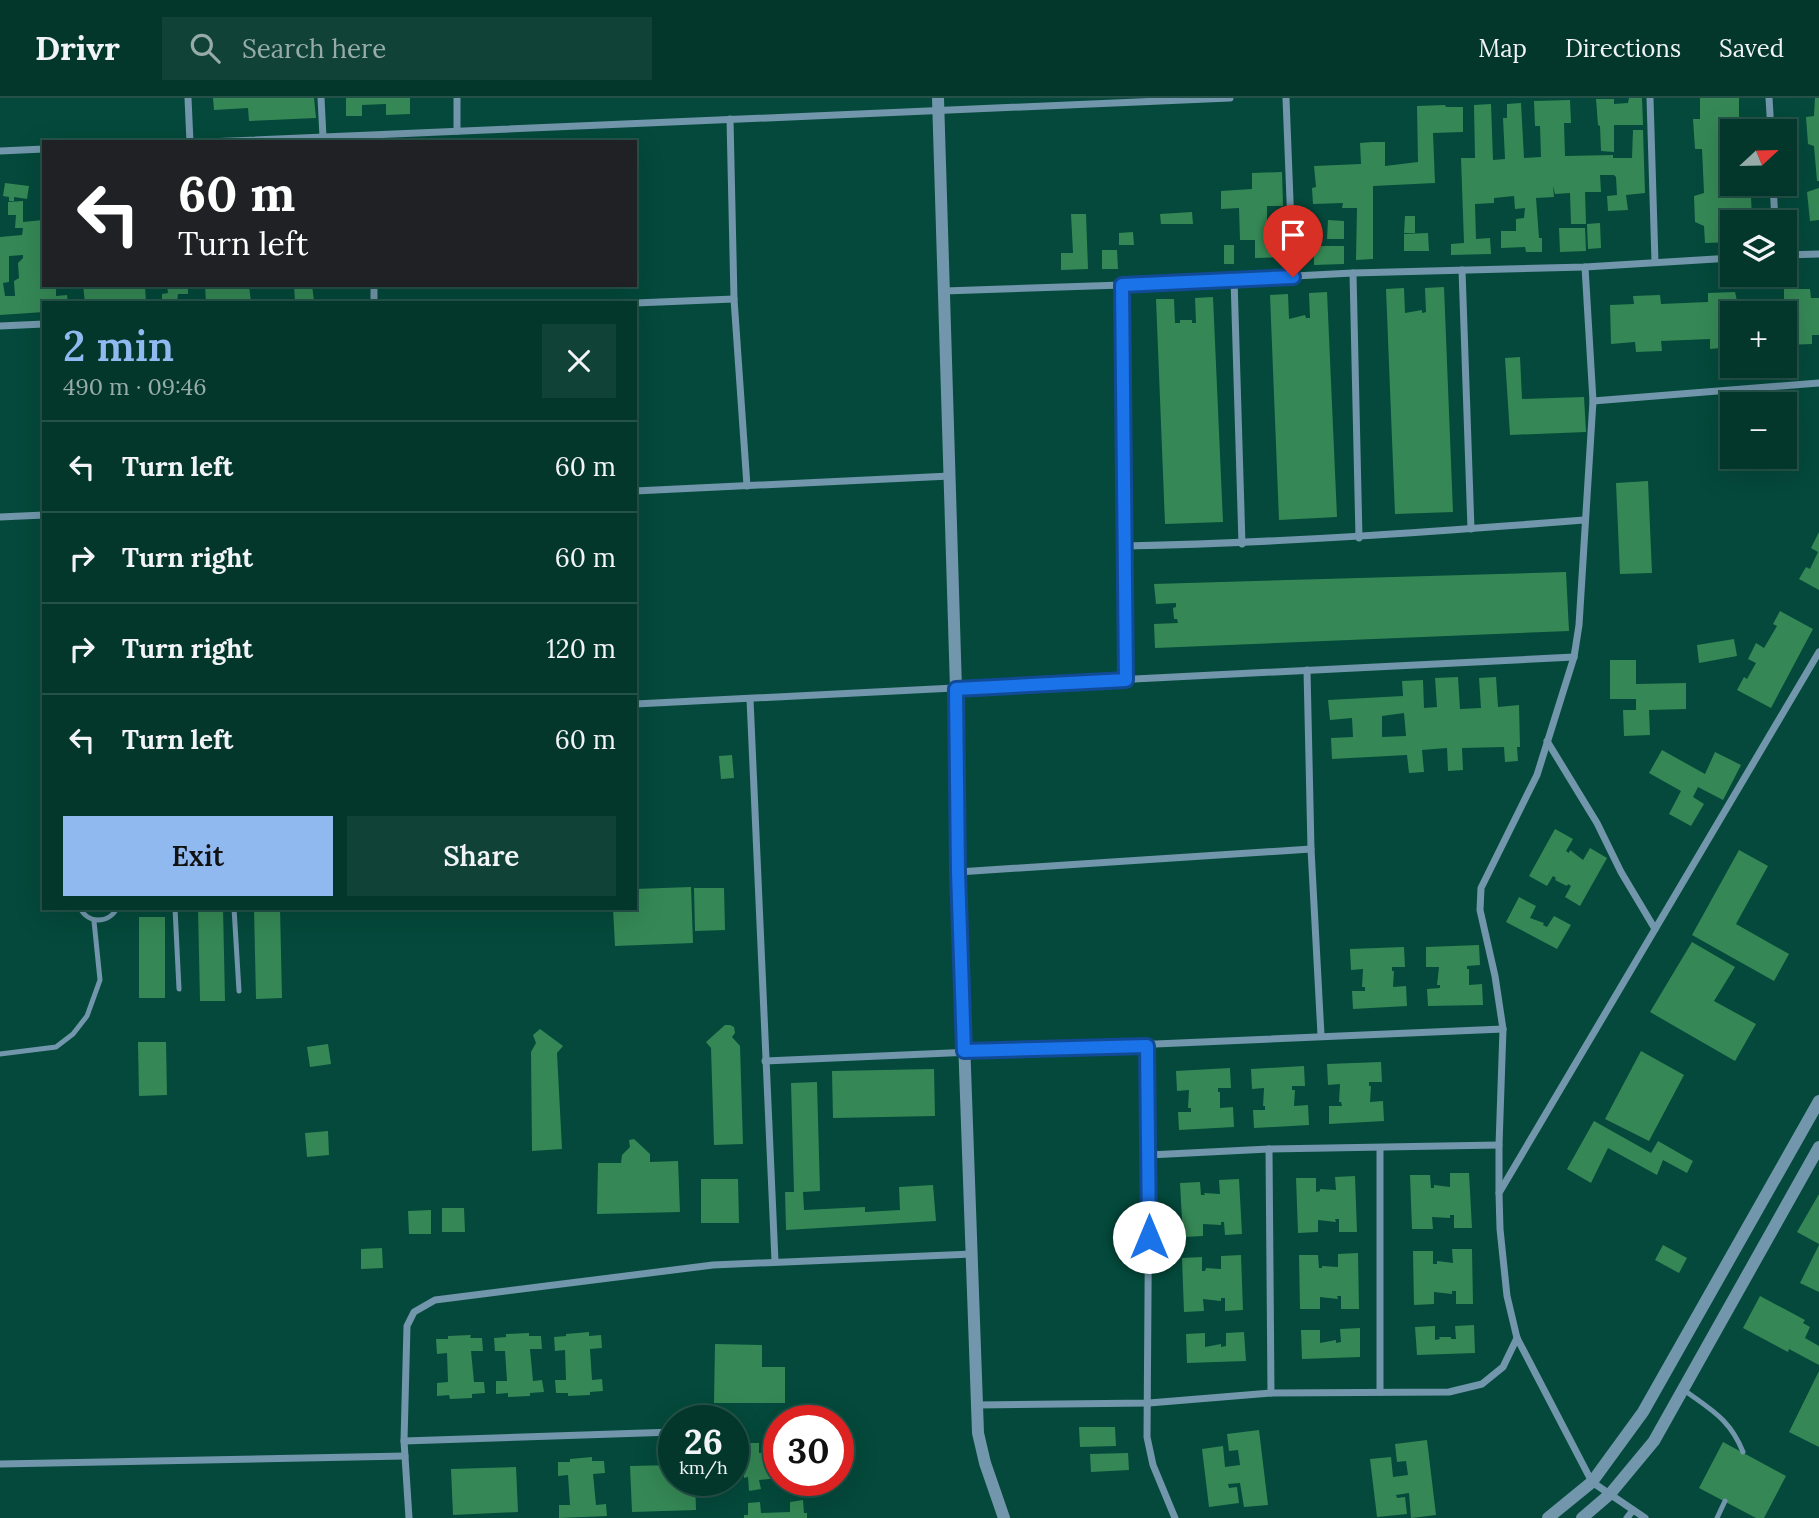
<!DOCTYPE html>
<html lang="en">
<head>
<meta charset="utf-8">
<style>
	body { margin:0; font-family:Lora,serif; background:#114238; color:#f1f3f6; height:100vh; display:flex; flex-direction:column; font-size:26px; white-space:nowrap }
	* { box-sizing:border-box; margin:0 }
	p { font-size:23px; color:#97aca9 }
	.icon { flex:none; width:38px; height:38px; fill:none; stroke:currentColor; stroke-width:2; stroke-linecap:round; stroke-linejoin:round }
	.map { position:relative; flex:1; overflow:hidden }
	.details { position:absolute; left:42px; top:203px; width:595px; height:609px; display:flex; flex-direction:column; background:#03372c; border-radius:0px; box-shadow:0 7px 28px #0002,0 0 0 2px #245148 }
	.details>* { flex:none }
	.guide { position:absolute; left:42px; top:42px; width:595px; height:147px; border-radius:0px; box-shadow:0 7px 28px #0002,0 0 0 2px #245148; background:#202124; color:#fff; overflow:hidden }
	.needle { width:46px; rotate:68deg }
	.tools { position:absolute; left:1720px; top:21px; display:grid; gap:14px }
	.tools a { display:grid; place-items:center; width:77px; height:77px; border-radius:0px; background:#03372c; box-shadow:0 7px 28px #0002,0 0 0 2px #245148; font-size:35px }
	.speed { position:absolute; left:658px; top:1307px; display:flex; gap:14px; font-size:35px; font-weight:700; text-align:center }
	.speed>* { display:grid; place-content:center; width:91px; height:91px; border-radius:50%; background:#03372c; box-shadow:0 7px 28px #0002,0 0 0 2px #245148; line-height:1 }
	.speed small { font-size:18px; font-weight:400 }
	.speed .limit { border:10px solid #d22; background:#fff; color:#111 }
	.pin { position:absolute; display:grid; place-items:center; width:60px; height:60px; color:#fff; margin:-72px -30px; border-radius:50% 50% 50% 0; rotate:-45deg; box-shadow:0 0 7px #0007 }
	.pin .icon { rotate:45deg }
	.me { position:absolute; width:77px; margin:-38px; rotate:0deg; stroke-linejoin:round; filter:drop-shadow(0 0 5px #0008) }
	.turn { display:flex; align-items:center; gap:24px; height:147px; padding:0 21px; font-size:32px }
	.turn .icon { width:91px; height:91px; stroke-width:2.5 }
	.turn b { display:block; font-size:49px; line-height:60px }
	.round { display:grid; place-items:center; flex:none; width:74px; height:74px; border-radius:0px; background:#114238 }
	.headline { display:flex; align-items:center; justify-content:space-between; height:119px; padding:0 21px }
	h1 { font-size:42px; font-weight:600; line-height:52px; color:#90b9f0 }
	.primary-button { display:flex; gap:14px; margin-top:auto; padding:14px 21px }
	.primary-button a { flex:1; height:80px; border-radius:0px; background:#90b9f0; color:#111; font-size:28px; font-weight:600; line-height:80px; text-align:center }
	.primary-button a+a { background:#114238; color:#f1f3f6 }
	ul { padding:0; list-style:none }
	li { display:flex; align-items:center; gap:21px; height:91px; padding:0 21px; border-top:2px solid #245148 }
	li div { flex:1 }
	li b { display:block; font-size:26px }
	li em { font-style:normal }
	header { display:flex; align-items:center; gap:42px; box-sizing:border-box; height:98px; padding:0 35px; background:#03372c; border-bottom:2px solid #245148 }
	header strong { font-size:33px }
	nav { display:flex; gap:38px; margin-inline-start:auto; font-size:24px }
	.search { width:490px; height:63px; background:#114238; display:flex; align-items:center; gap:18px; box-sizing:border-box; padding:0 24px; border-radius:0px; color:#97aca9; font-size:26px }
	.map>svg:first-child { display:block }
	.building { fill:#358855; fill-rule:evenodd }
	.lines { fill:none; stroke-linecap:round; stroke-linejoin:round }
	.service { stroke:#7296ab; stroke-width:5 }
	.minor { stroke:#7296ab; stroke-width:7 }
	.tertiary { stroke:#7296ab; stroke-width:12 }
	.route-casing { stroke:#114b97; stroke-width:18 }
	.route { stroke:#1a73e8; stroke-width:12 }
</style>
</head>
<body>
<header>
<strong>Drivr</strong>
<div class="search"><svg class="icon" aria-label="search" viewBox="0 0 24 24"><circle cx="10" cy="10" r="6"/><path d="M15 15l6 6"/></svg>Search here</div>
<nav><a>Map</a><a>Directions</a><a>Saved</a></nav>
</header>
<div class="map">
<svg width="1819" height="1420" viewBox="0 0 1819 1420">
	<rect width="100%" height="100%" fill="#04493b"/>
	<!-- building -->
	<g class="building">
		<polygon points="213,0 314,0 316,20 249,23 248,10 214,12"/>
		<polygon points="346,0 410,0 410,16 386,17 386,6 362,7 362,18 346,18"/>
		<polygon points="1629,0 1642,0 1643,27 1614,27 1614,54 1601,53 1600,28 1598,27 1596,1 1614,1 1614,6 1628,5"/>
		<polygon points="1700,0 1739,0 1739,20 1747,22 1748,33 1732,33 1732,86 1742,86 1742,96 1751,98 1752,122 1732,124 1732,144 1705,145 1704,128 1695,124 1694,98 1704,95 1702,51 1695,51 1693,21 1700,21"/>
		<polygon points="1815,0 1819,0 1819,83 1817,83 1814,48 1808,46 1806,19 1814,18"/>
		<polygon points="1570,2 1571,25 1564,25 1565,58 1613,57 1613,60 1632,60 1633,32 1643,32 1645,95 1626,97 1628,112 1608,113 1607,98 1617,97 1616,79 1614,77 1600,77 1601,94 1585,94 1586,126 1571,126 1570,95 1555,96 1553,88 1554,99 1536,100 1539,140 1542,140 1542,154 1526,154 1525,149 1501,150 1501,133 1516,133 1516,121 1524,120 1525,110 1515,111 1514,98 1494,100 1494,105 1475,106 1476,141 1490,140 1491,156 1451,157 1451,146 1464,145 1461,60 1475,60 1474,7 1491,6 1493,62 1505,61 1503,20 1507,20 1507,6 1521,5 1524,60 1541,59 1540,28 1535,28 1534,3"/>
		<polygon points="1445,7 1446,9 1463,9 1463,34 1433,35 1435,85 1373,88 1373,161 1356,162 1357,110 1342,110 1343,105 1313,106 1312,90 1316,89 1314,68 1361,66 1360,45 1372,44 1385,44 1385,68 1418,64 1417,8"/>
		<polygon points="1282,74 1283,108 1267,108 1267,139 1284,138 1285,159 1255,160 1255,142 1240,142 1239,110 1221,111 1221,93 1252,91 1252,75"/>
		<polygon points="5,85 29,88 27,101 14,99 14,103 9,103 9,99 3,98"/>
		<polygon points="1819,90 1819,122 1810,123 1807,94"/>
		<path d="M23,103V124L43,122L44,187H56V198L67,197L68,205H44V214L0,217V139L22,137L23,130H15L16,117H8V104ZM23,157V160L18,165L19,180L14,183L15,198H5L3,185L9,184V158Z"/>
		<polygon points="1192,114 1193,126 1161,126 1160,116"/>
		<polygon points="1071,116 1086,116 1088,171 1061,172 1061,155 1073,155"/>
		<polygon points="1405,118 1415,118 1415,135 1404,135"/>
		<polygon points="1328,122 1344,123 1344,141 1327,141"/>
		<polygon points="1600,125 1601,150 1588,151 1587,126"/>
		<polygon points="1559,130 1585,130 1586,153 1560,154"/>
		<polygon points="1133,134 1134,147 1119,147 1119,135"/>
		<polygon points="1428,135 1429,153 1404,153 1404,136"/>
		<rect x="1224" y="147" width="10" height="19"/>
		<polygon points="1314,148 1344,148 1344,166 1314,167"/>
		<polygon points="1102,152 1117,152 1118,171 1102,171"/>
		<polygon points="83,187 145,187 146,205 85,205"/>
		<polygon points="167,187 188,187 188,196 178,196 177,205 162,205 162,196 168,195"/>
		<polygon points="205,187 249,187 251,205 206,205"/>
		<polygon points="294,187 312,187 314,203 295,204"/>
		<polygon points="1444,189 1453,414 1395,416 1386,191 1404,190 1405,215 1422,212 1422,215 1426,214 1425,190"/>
		<polygon points="1784,191 1810,191 1811,200 1819,200 1819,237 1812,237 1812,246 1786,247 1785,215 1732,215 1732,249 1710,251 1710,241 1661,243 1662,253 1636,254 1635,244 1611,246 1610,207 1634,206 1633,198 1660,197 1661,206 1708,204 1708,195 1735,194 1737,203 1784,201"/>
		<polygon points="1327,194 1337,419 1279,422 1270,197 1288,196 1289,221 1305,217 1306,220 1310,220 1309,195"/>
		<polygon points="1213,199 1223,424 1165,426 1156,201 1174,201 1175,225 1180,225 1180,222 1192,222 1192,225 1196,225 1195,200"/>
		<polygon points="1520,259 1522,301 1584,299 1586,334 1510,337 1505,260"/>
		<polygon points="1648,383 1652,475 1620,476 1616,385"/>
		<polygon points="1819,434 1819,492 1799,481 1806,469 1810,471 1818,454 1811,450"/>
		<polygon points="1566,474 1569,533 1155,550 1154,526 1178,525 1177,521 1174,521 1173,510 1176,509 1176,505 1156,506 1154,486"/>
		<polygon points="1780,513 1813,531 1771,610 1737,592 1744,579 1747,581 1756,565 1748,561 1756,545 1764,550 1777,528 1773,526"/>
		<polygon points="1734,541 1737,558 1699,565 1697,547"/>
		<polygon points="1610,562 1636,562 1636,586 1686,585 1686,611 1649,612 1650,637 1624,638 1623,612 1636,612 1636,601 1610,601"/>
		<path d="M1458,579L1460,611L1481,610L1479,580L1496,579L1498,609L1519,607L1520,649H1517L1518,663L1505,664L1504,649L1462,650L1463,672L1448,673L1447,650L1422,652L1424,674L1409,675L1407,657L1332,661L1331,640L1353,639L1352,620L1330,622L1328,602L1403,598L1402,583L1423,582L1424,610L1437,609L1435,580ZM1404,615L1406,638L1382,639V618Z"/>
		<polygon points="1662,652 1705,676 1715,654 1741,667 1723,702 1698,689 1693,699 1704,706 1691,728 1669,716 1681,693 1649,675"/>
		<polygon points="732,657 734,680 721,681 719,658"/>
		<polygon points="1555,731 1573,741 1566,753 1569,755 1570,752 1583,762 1590,750 1607,760 1580,808 1565,799 1571,788 1568,786 1567,788 1555,782 1556,780 1553,778 1547,788 1529,778"/>
		<polygon points="1739,752 1768,768 1736,826 1789,856 1774,883 1692,837"/>
		<polygon points="691,789 693,845 615,848 613,810 635,810 635,791"/>
		<polygon points="694,790 724,790 725,832 695,833"/>
		<polygon points="1519,799 1536,808 1530,820 1544,825 1543,827 1547,829 1554,818 1571,827 1557,851 1506,824"/>
		<polygon points="198,810 223,810 225,903 200,903"/>
		<polygon points="254,810 280,810 282,900 256,901"/>
		<rect x="139" y="819" width="26" height="81"/>
		<polygon points="1692,844 1735,869 1714,903 1756,926 1735,963 1650,914"/>
		<polygon points="1479,847 1480,867 1467,868 1467,871 1469,871 1469,887 1482,886 1483,907 1428,908 1427,891 1440,890 1440,887 1437,887 1439,869 1426,869 1426,849"/>
		<polygon points="1404,849 1405,869 1392,869 1392,873 1394,873 1393,889 1406,888 1407,908 1353,911 1352,893 1365,893 1365,889 1362,889 1363,871 1351,872 1350,851"/>
		<polygon points="725,927 730,927 734,929 735,935 732,939 740,948 743,1046 714,1047 711,950 706,944"/>
		<polygon points="540,931 563,948 557,955 562,1051 532,1053 531,954 536,945 533,937"/>
		<polygon points="138,944 166,944 167,997 139,998"/>
		<polygon points="328,946 331,966 310,969 307,949"/>
		<polygon points="1641,953 1684,977 1649,1043 1605,1021"/>
		<polygon points="1381,964 1382,984 1369,984 1369,988 1371,988 1370,1004 1383,1003 1384,1023 1329,1026 1329,1008 1342,1008 1341,1004 1339,1004 1340,986 1328,987 1327,966"/>
		<polygon points="1304,968 1305,988 1292,988 1292,992 1295,992 1294,1008 1308,1007 1309,1027 1254,1030 1253,1012 1265,1012 1265,1008 1263,1008 1264,990 1252,991 1251,971"/>
		<polygon points="1230,970 1231,990 1218,990 1218,994 1220,994 1220,1010 1233,1009 1234,1029 1179,1032 1178,1014 1191,1014 1191,1010 1188,1010 1189,992 1177,993 1176,973"/>
		<polygon points="934,971 935,1018 833,1020 832,973"/>
		<polygon points="817,984 820,1093 803,1094 804,1112 865,1109 865,1114 900,1112 899,1089 933,1087 936,1123 786,1132 785,1094 794,1094 791,985"/>
		<polygon points="1594,1023 1651,1055 1658,1043 1693,1063 1687,1075 1663,1062 1657,1077 1608,1050 1591,1085 1567,1071"/>
		<polygon points="328,1033 329,1057 307,1059 305,1035"/>
		<polygon points="634,1041 650,1056 650,1064 678,1063 680,1114 597,1116 598,1065 621,1065 622,1057 630,1049 629,1042"/>
		<polygon points="1450,1075 1469,1075 1472,1130 1454,1130 1454,1117 1450,1117 1450,1120 1432,1119 1433,1131 1412,1131 1410,1077 1430,1077 1431,1090 1434,1090 1434,1087 1450,1089"/>
		<polygon points="1355,1078 1357,1134 1339,1134 1339,1121 1335,1121 1336,1124 1318,1122 1318,1134 1298,1135 1296,1080 1316,1080 1316,1094 1320,1093 1320,1091 1336,1092 1335,1079"/>
		<polygon points="701,1081 738,1081 739,1125 701,1125"/>
		<polygon points="1239,1081 1242,1136 1225,1137 1224,1124 1221,1124 1221,1127 1203,1126 1203,1138 1183,1139 1180,1085 1200,1084 1201,1097 1205,1097 1204,1095 1220,1096 1219,1082"/>
		<polygon points="1819,1096 1819,1146 1797,1134"/>
		<polygon points="442,1110 464,1110 465,1134 442,1134"/>
		<polygon points="431,1112 431,1136 409,1136 408,1113"/>
		<polygon points="1663,1147 1687,1160 1679,1175 1655,1162"/>
		<polygon points="1819,1147 1819,1194 1800,1185"/>
		<polygon points="382,1150 383,1170 361,1171 361,1151"/>
		<polygon points="1452,1151 1472,1151 1473,1206 1456,1206 1456,1193 1452,1193 1452,1196 1434,1194 1434,1206 1414,1207 1413,1153 1433,1153 1433,1166 1437,1166 1437,1163 1453,1165"/>
		<polygon points="1358,1155 1359,1211 1341,1211 1341,1198 1337,1198 1338,1201 1320,1199 1320,1211 1300,1211 1299,1157 1318,1157 1319,1170 1322,1170 1322,1168 1338,1169 1338,1156"/>
		<polygon points="1241,1157 1243,1212 1225,1213 1225,1200 1221,1200 1221,1203 1203,1201 1204,1213 1184,1214 1182,1160 1202,1159 1202,1173 1205,1173 1206,1170 1221,1171 1221,1158"/>
		<polygon points="1760,1198 1805,1222 1803,1225 1810,1229 1805,1240 1819,1248 1819,1267 1789,1251 1788,1254 1743,1230"/>
		<polygon points="1474,1227 1475,1255 1417,1257 1415,1229 1435,1228 1435,1242 1440,1241 1439,1239 1451,1239 1451,1241 1456,1241 1455,1228"/>
		<polygon points="1360,1230 1360,1259 1302,1261 1301,1232 1320,1232 1320,1245 1336,1242 1336,1245 1341,1244 1340,1231"/>
		<polygon points="589,1234 589,1238 601,1237 602,1250 590,1251 592,1282 602,1281 603,1293 590,1294 590,1297 568,1298 568,1295 556,1295 555,1282 566,1282 565,1252 555,1253 554,1239 566,1238 566,1236"/>
		<polygon points="1244,1234 1246,1263 1187,1265 1186,1236 1205,1235 1205,1249 1221,1246 1221,1249 1226,1248 1226,1235"/>
		<polygon points="529,1235 529,1238 541,1238 542,1251 530,1251 533,1283 542,1282 544,1294 530,1295 530,1298 508,1299 508,1295 496,1296 496,1283 507,1283 505,1253 495,1253 494,1240 506,1239 506,1236"/>
		<polygon points="471,1237 470,1240 482,1240 483,1253 471,1253 474,1284 484,1284 485,1295 472,1296 472,1300 450,1301 449,1297 437,1298 437,1285 448,1284 447,1255 437,1256 436,1241 448,1241 448,1238"/>
		<polygon points="715,1246 762,1247 762,1269 785,1269 785,1305 714,1305"/>
		<polygon points="1819,1273 1819,1349 1789,1334"/>
		<polygon points="1079,1329 1115,1329 1116,1348 1080,1349"/>
		<polygon points="1259,1332 1268,1407 1244,1409 1240,1385 1228,1386 1229,1390 1237,1389 1239,1405 1209,1409 1202,1351 1223,1348 1225,1369 1240,1367 1238,1352 1229,1353 1227,1336"/>
		<polygon points="1427,1342 1436,1417 1411,1420 1409,1395 1396,1397 1397,1400 1405,1399 1407,1416 1377,1419 1370,1361 1391,1359 1393,1379 1408,1377 1406,1363 1397,1364 1395,1346"/>
		<polygon points="1723,1344 1786,1378 1764,1420 1756,1420 1699,1390"/>
		<polygon points="746,1345 759,1345 759,1355 779,1354 779,1380 759,1382 761,1391 749,1393 748,1379 744,1380 743,1357 747,1357"/>
		<polygon points="1128,1355 1129,1372 1091,1374 1090,1356"/>
		<polygon points="592,1359 592,1363 604,1363 605,1375 593,1376 596,1407 606,1406 607,1418 559,1420 559,1407 570,1407 568,1377 558,1378 558,1364 570,1364 570,1361"/>
		<polygon points="674,1367 674,1382 695,1382 696,1412 632,1414 630,1368"/>
		<polygon points="516,1369 518,1414 453,1417 451,1371"/>
		<polygon points="803,1402 804,1415 807,1415 807,1420 744,1420 744,1417 748,1417 748,1405 760,1404 761,1415 790,1414 790,1404"/>
	</g>
	<g class="lines">
		<!-- service -->
		<g class="service">
			<path d="M80,810C88,826 109,826 117,810"/>
			<polyline points="175,810 179,891"/>
			<polyline points="234,810 239,893"/>
			<polyline points="0,956 56,949 73,936 87,918 100,882 94,823"/>
			<path d="M1684,1292C1711,1312 1730,1321 1743,1354"/>
			<polyline points="1717,1420 1725,1403"/>
		</g>
		<!-- minor -->
		<g class="minor">
			<polyline points="188,0 190,44"/>
			<polyline points="321,0 323,39"/>
			<polyline points="457,0 457,33"/>
			<polyline points="1286,0 1293,179"/>
			<polyline points="1650,0 1655,164"/>
			<polyline points="1769,0 1771,33"/>
			<polyline points="730,21 734,201 747,388"/>
			<polyline points="207,44 1230,0"/>
			<polyline points="0,53 44,51"/>
			<polyline points="1773,86 1775,124"/>
			<polyline points="1785,157 1819,156"/>
			<polyline points="1462,172 1471,431"/>
			<polyline points="1353,175 1359,440"/>
			<polyline points="1234,181 1242,446"/>
			<polyline points="374,187 374,205"/>
			<polyline points="1122,187 1126,582"/>
			<polyline points="944,193 1122,187 1353,175 1585,169 1732,160"/>
			<polyline points="635,205 734,201"/>
			<polyline points="0,228 44,226"/>
			<polyline points="1593,303 1819,285"/>
			<polyline points="635,393 950,378"/>
			<polyline points="0,419 44,417"/>
			<path d="M1125,448C1278,445 1431,434 1584,422"/>
			<polyline points="1307,572 1311,751 1321,937"/>
			<polyline points="750,601 775,1163"/>
			<polyline points="635,606 1574,559"/>
			<polyline points="1547,643 1597,725 1621,774 1655,831"/>
			<polyline points="958,774 1311,751"/>
			<polyline points="1147,948 1149,1057 1147,1339 1153,1367 1175,1420"/>
			<polyline points="765,963 1503,931"/>
			<polyline points="1380,1050 1380,1294"/>
			<polyline points="1269,1051 1271,1295"/>
			<polyline points="1149,1057 1269,1051 1499,1047"/>
			<polyline points="1499,1095 1499,1047 1503,931 1495,878 1480,812 1481,790 1537,677 1574,559 1579,527 1593,303 1585,169"/>
			<polyline points="977,1307 1149,1305 1271,1295 1449,1294 1482,1286 1503,1269 1517,1240"/>
			<polyline points="404,1343 674,1334"/>
			<polyline points="0,1366 405,1358"/>
			<polyline points="409,1420 404,1343 407,1228 414,1214 435,1202 713,1167 972,1156"/>
			<polyline points="1627,1420 1633,1412"/>
			<polyline points="1645,1420 1592,1384 1517,1240 1507,1198 1500,1131 1499,1095 1819,554"/>
		</g>
		<!-- tertiary -->
		<g class="tertiary">
			<polyline points="938,0 956,591 958,774 978,1335 985,1365 1004,1420"/>
			<polyline points="1548,1420 1592,1384 1643,1314 1819,1003"/>
			<polyline points="1582,1420 1610,1396 1654,1343 1819,1049"/>
		</g>
	</g>
	<g class="lines">
		<!-- route casing -->
		<g class="route-casing">
			<polyline id="route" points="1149,1139 1147,948 964,953 958,774 956,591 1126,582 1122,187 1293,179"/>
		</g>
		<!-- route -->
		<use href="#route" class="route"/>
	</g>
</svg>
<div class="tools">
<a><svg class="needle" viewBox="-14 -14 28 28"><path d="M0-13l5 13h-10z" fill="#e53935"/><path d="M0 13l5-13h-10z" fill="#97aca9"/></svg></a>
<a><svg class="icon" aria-label="layers" viewBox="0 0 24 24"><path d="M12 4l9 5-9 5-9-5zM3 14l9 5 9-5"/></svg></a>
<a>+</a>
<a>−</a>
</div>
<div class="speed"><div>26<small>km/h</small></div><div class="limit">30</div></div>
<div class="pin" style="left:1293px;top:179px;background:#d93025"><svg class="icon" aria-label="arrive" viewBox="0 0 24 24"><path d="M6 21V4h12l-3 4 3 4H6"/></svg></div>
<svg class="me" style="left:1149px;top:1139px" viewBox="-20 -20 40 40"><circle r="19" fill="#fff"/><path d="M0-13L10 11 0 6-10 11z" fill="#1a73e8"/></svg>
<div class="guide">
<div class="turn"><svg class="icon" aria-label="left" viewBox="0 0 24 24"><path d="M17 20v-9H6M10 6l-5 5 5 5"/></svg><div><b>60 m</b>Turn left</div></div>
</div>
<section class="details">
<div class="headline"><div><h1>2 min</h1><p>490 m · 09:46</p></div><a class="round"><svg class="icon" aria-label="close" viewBox="0 0 24 24"><path d="M6 6l12 12M18 6L6 18"/></svg></a></div>
<ul>
<li><svg class="icon" aria-label="left" viewBox="0 0 24 24"><path d="M17 20v-9H6M10 6l-5 5 5 5"/></svg><div><b>Turn left</b></div><em>60 m</em></li>
<li><svg class="icon" aria-label="right" viewBox="0 0 24 24"><path d="M7 20v-9h11M14 6l5 5-5 5"/></svg><div><b>Turn right</b></div><em>60 m</em></li>
<li><svg class="icon" aria-label="right" viewBox="0 0 24 24"><path d="M7 20v-9h11M14 6l5 5-5 5"/></svg><div><b>Turn right</b></div><em>120 m</em></li>
<li><svg class="icon" aria-label="left" viewBox="0 0 24 24"><path d="M17 20v-9H6M10 6l-5 5 5 5"/></svg><div><b>Turn left</b></div><em>60 m</em></li>
</ul>
<div class="primary-button"><a>Exit</a><a>Share</a></div>
</section>
</div>
</body>
</html>
